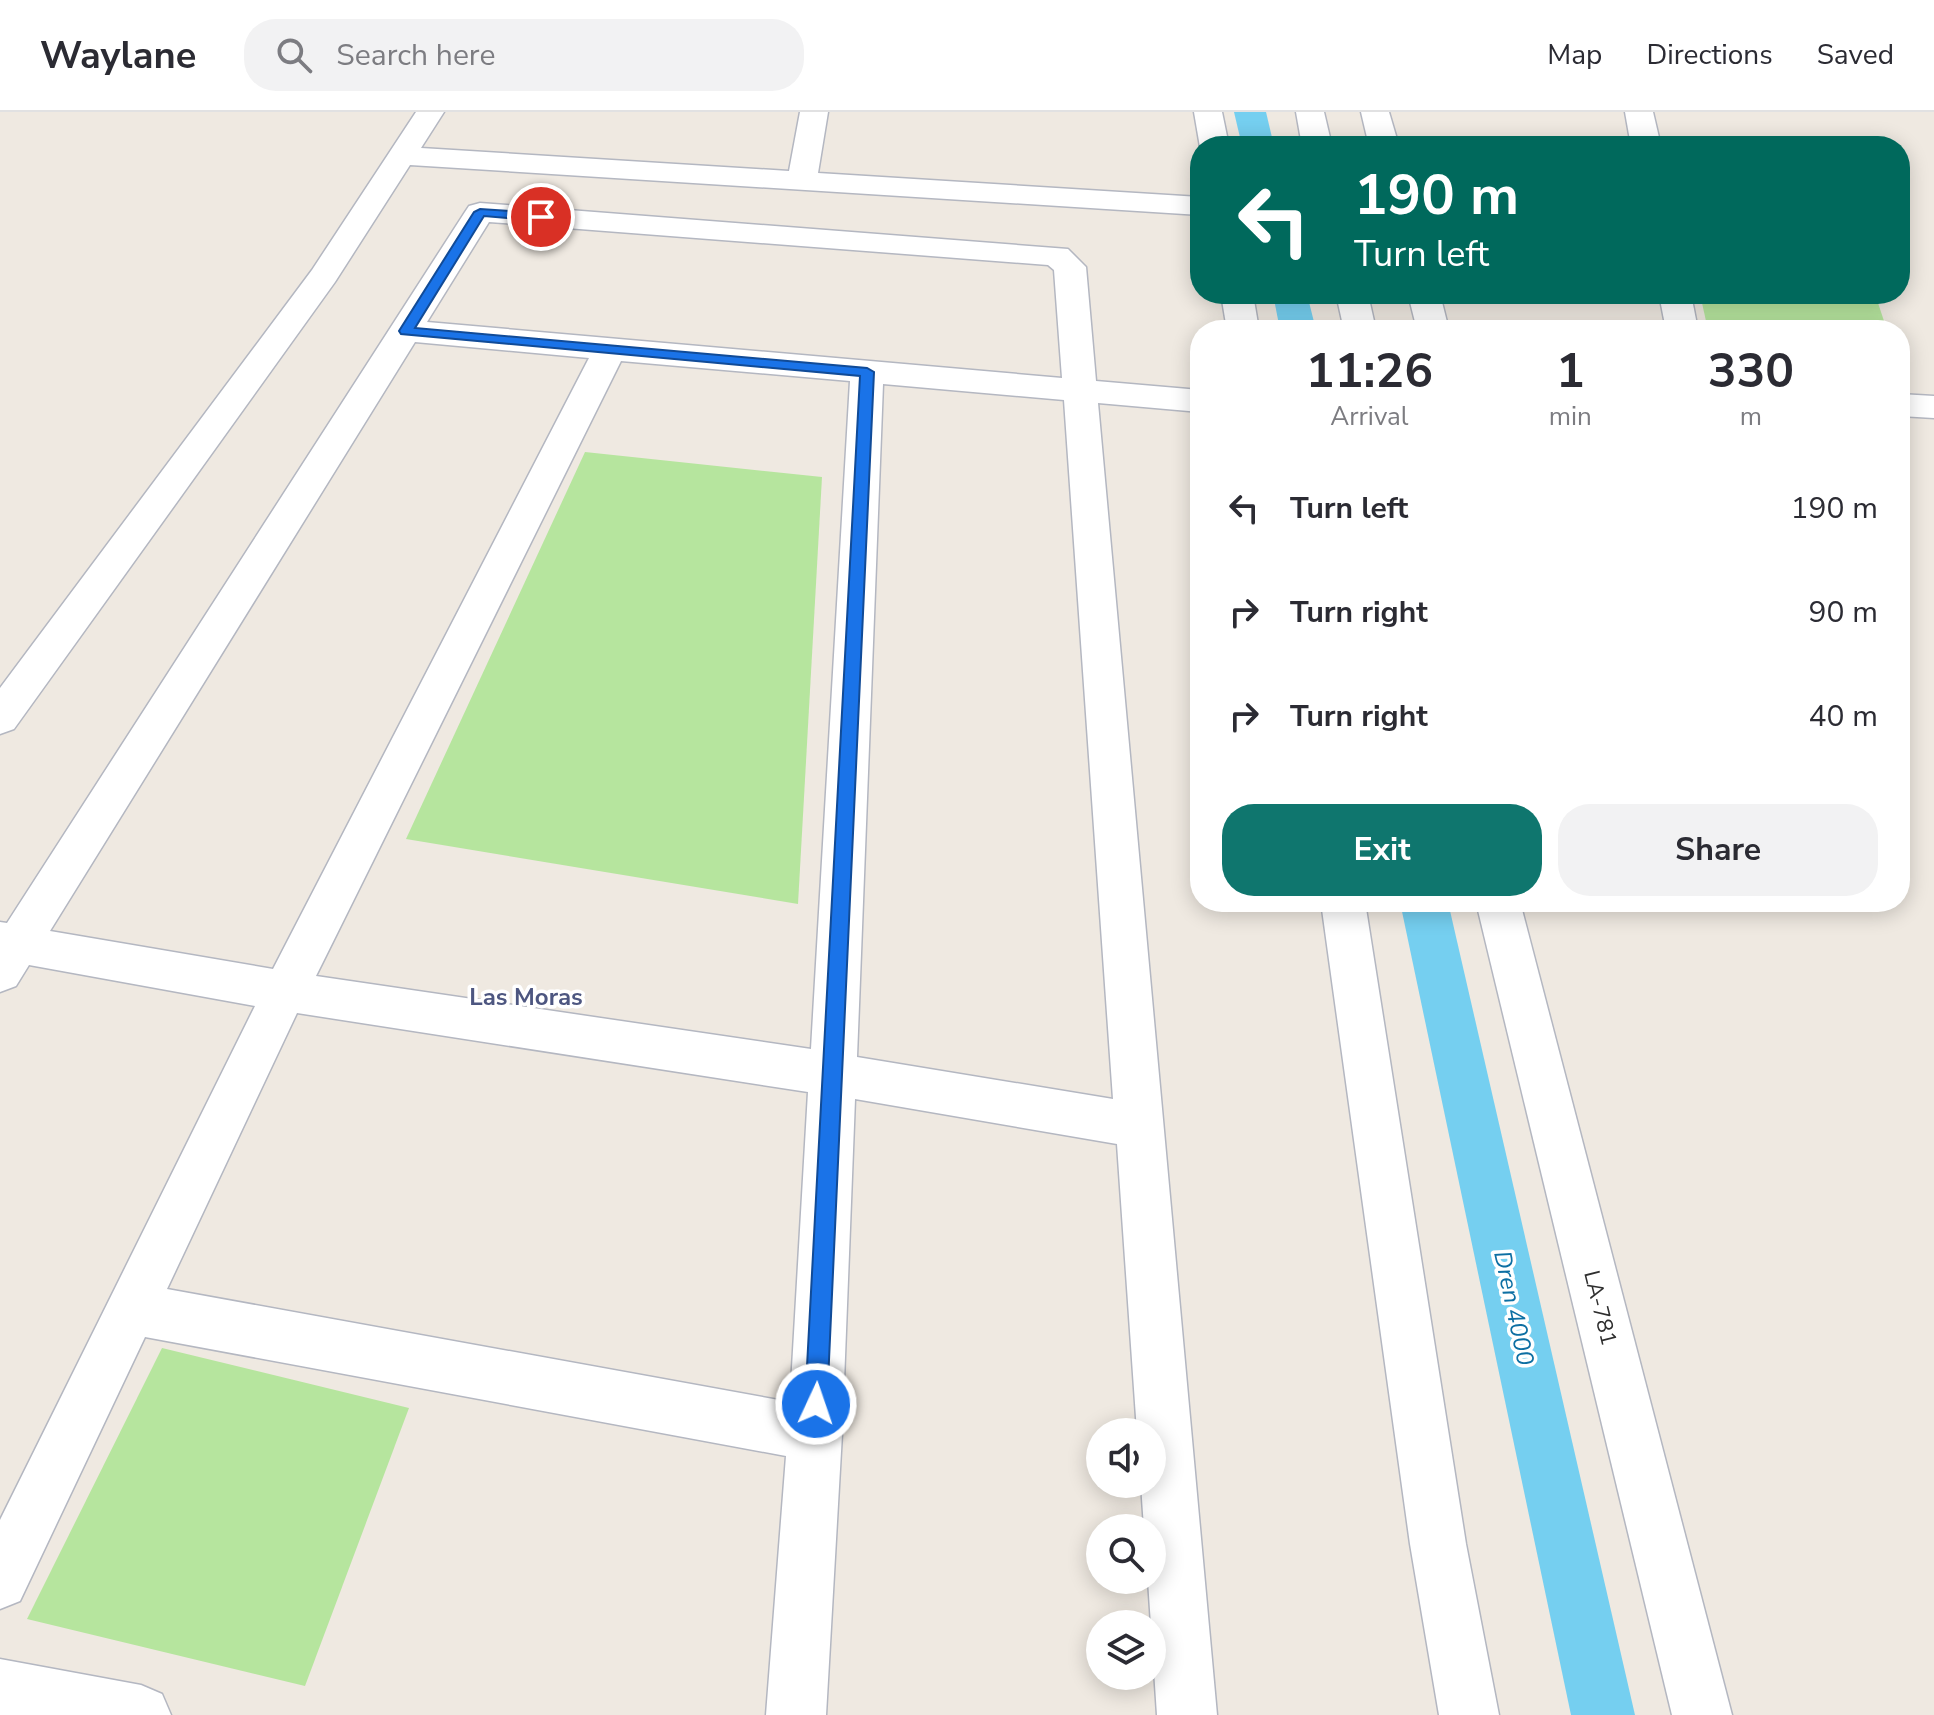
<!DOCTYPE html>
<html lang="en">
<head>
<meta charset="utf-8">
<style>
	body { margin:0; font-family:"Nunito Sans",sans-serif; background:#f2f2f3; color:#2b2b33; height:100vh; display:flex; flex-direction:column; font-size:30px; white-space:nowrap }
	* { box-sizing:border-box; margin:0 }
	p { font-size:26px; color:#7c7c81 }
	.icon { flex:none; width:44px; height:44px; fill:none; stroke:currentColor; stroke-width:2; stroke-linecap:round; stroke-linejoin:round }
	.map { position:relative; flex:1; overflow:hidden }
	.panel { position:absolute; left:1190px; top:208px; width:720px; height:592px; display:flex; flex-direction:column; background:#fff; border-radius:32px; box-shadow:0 4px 20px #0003 }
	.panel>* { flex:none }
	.top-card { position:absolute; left:1190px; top:24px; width:720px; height:168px; border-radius:32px; box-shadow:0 4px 20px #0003; background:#00695c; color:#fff; overflow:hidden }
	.fabs { position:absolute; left:1086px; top:1306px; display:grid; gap:16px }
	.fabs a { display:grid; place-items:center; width:80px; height:80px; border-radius:50%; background:#fff; box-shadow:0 4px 20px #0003; font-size:40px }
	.pin { position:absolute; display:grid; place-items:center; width:68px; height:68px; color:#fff; margin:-34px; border:4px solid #fff; border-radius:50%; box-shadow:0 2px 8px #0007 }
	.me { position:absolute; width:88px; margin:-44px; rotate:3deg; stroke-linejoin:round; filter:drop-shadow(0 0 6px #0008) }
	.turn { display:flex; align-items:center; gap:28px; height:168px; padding:0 32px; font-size:36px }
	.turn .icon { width:104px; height:104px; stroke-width:2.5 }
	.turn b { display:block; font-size:56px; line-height:68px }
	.eta { display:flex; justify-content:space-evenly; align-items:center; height:136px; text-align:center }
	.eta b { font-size:48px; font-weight:700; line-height:56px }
	.action { display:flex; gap:16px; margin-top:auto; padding:16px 32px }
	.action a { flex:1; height:92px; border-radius:32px; background:#0f766e; color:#fff; font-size:32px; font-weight:700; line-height:92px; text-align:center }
	.action a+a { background:#f2f2f3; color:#2b2b33 }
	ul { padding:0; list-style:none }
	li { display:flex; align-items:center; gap:24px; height:104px; padding:0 32px }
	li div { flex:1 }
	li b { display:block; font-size:30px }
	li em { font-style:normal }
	header { display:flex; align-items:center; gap:48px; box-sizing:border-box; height:112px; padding:0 40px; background:#fff; border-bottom:2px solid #e1e1e2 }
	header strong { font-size:38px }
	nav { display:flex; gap:44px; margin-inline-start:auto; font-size:28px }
	.search { width:560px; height:72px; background:#f2f2f3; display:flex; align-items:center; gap:20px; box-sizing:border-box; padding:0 28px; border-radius:32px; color:#7c7c81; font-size:30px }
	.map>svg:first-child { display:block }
	.green { fill:#b6e59e }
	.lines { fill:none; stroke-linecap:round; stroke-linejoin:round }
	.canal { fill:#75cff0; fill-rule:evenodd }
	.minor-casing { stroke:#b4b7c1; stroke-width:3 }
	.minor { fill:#fff; fill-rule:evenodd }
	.route { fill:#1a73e8; stroke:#114b97; stroke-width:2 }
	.labels { text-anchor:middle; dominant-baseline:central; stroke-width:7; stroke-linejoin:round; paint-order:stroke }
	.street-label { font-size:22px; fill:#2e2e2e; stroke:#fff }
	.neighbourhood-label { font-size:24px; font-weight:bold; fill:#4d5680; stroke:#fff }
	.water-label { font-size:24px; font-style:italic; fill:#0d6fa3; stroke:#fff }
</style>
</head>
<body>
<header>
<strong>Waylane</strong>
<div class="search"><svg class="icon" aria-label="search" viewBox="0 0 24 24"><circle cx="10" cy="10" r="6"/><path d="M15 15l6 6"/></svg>Search here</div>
<nav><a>Map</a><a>Directions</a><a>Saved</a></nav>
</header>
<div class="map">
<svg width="1934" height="1603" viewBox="0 0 1934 1603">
	<rect width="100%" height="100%" fill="#efe9e1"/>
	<!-- green -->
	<g class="green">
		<polygon points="1700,182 1875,182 1887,218 1708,218"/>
		<polygon points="585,340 822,365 798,792 406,727"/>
		<polygon points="162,1236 409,1296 305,1574 27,1507"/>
	</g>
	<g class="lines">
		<!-- canal -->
		<g class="canal">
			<polygon points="1234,0 1266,0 1274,34 1242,34"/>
			<polygon points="1273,182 1307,182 1316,218 1280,218"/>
			<polygon points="1400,790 1448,790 1635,1603 1571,1603"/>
		</g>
		<!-- minor casing -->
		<g class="minor-casing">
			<g id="minor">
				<polygon points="416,0 444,0 421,36 789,59 800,0 828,0 818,61 1200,85 1200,103 410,53 335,170 14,617 0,622 0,576 312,158"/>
				<polygon points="1194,0 1222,0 1229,34 1200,35"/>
				<polygon points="1296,0 1324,0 1332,34 1302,34"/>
				<polygon points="1361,0 1389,0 1399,34 1369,34"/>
				<polygon points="1625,0 1653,0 1661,34 1631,34"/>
				<path d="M480,91L1068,137L1086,155L1096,269L1200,278V300L1098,291L1217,1603H1157L1148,1468H1152V1416H1144L1141,1372H1152V1320H1137L1117,1032L855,987L842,1322L826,1603H766L786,1344L145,1225L20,1489L0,1497V1408L255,894L29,853L16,874L0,880V810L7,811L465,100L469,94ZM489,110L1048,153L1054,158L1062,266L427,210ZM415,230L589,246L273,857L50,819ZM621,249L850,269L811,937L316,864ZM883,272L1064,288L1113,987L857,945ZM297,901L808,980L790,1290L167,1177Z"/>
				<polygon points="1221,182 1253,182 1259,218 1227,218"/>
				<polygon points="1336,182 1368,182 1376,218 1344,218"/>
				<polygon points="1408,182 1440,182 1449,218 1417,218"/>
				<polygon points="1659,182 1691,182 1698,218 1666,218"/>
				<polygon points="1900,282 1934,284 1934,306 1900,304"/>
				<polygon points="1321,790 1365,790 1466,1432 1499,1603 1439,1603 1410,1432"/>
				<polygon points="1476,790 1520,790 1732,1603 1672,1603"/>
				<polygon points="0,1547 141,1573 162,1582 171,1603 0,1603"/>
			</g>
		</g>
		<!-- minor -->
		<use href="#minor" class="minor"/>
	</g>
	<!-- route -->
	<polygon class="route" points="480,97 541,101 547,105 541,109 484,104 415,216 867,256 874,260 827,1292 824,1300 816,1303 809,1300 805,1292 860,264 401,222 399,219 474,100"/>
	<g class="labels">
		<!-- street labels -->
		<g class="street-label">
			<text transform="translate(1600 1196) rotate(76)">LA-781</text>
		</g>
		<!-- neighbourhood labels -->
		<g class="neighbourhood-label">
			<text x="526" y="885">Las Moras</text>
		</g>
		<!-- water labels -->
		<g class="water-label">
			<text transform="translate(1514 1196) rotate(78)">Dren 4000</text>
		</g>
	</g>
</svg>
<div class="fabs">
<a><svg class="icon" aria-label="sound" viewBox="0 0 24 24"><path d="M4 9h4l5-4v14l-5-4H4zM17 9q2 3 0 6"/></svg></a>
<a><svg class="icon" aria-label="search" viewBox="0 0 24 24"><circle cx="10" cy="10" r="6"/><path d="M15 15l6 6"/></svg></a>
<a><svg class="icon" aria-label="layers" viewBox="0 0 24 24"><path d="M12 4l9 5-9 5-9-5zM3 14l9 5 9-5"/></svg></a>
</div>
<div class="pin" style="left:541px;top:105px;background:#d93025"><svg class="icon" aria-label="arrive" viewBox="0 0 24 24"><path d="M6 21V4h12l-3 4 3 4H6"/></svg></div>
<svg class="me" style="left:816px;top:1292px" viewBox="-20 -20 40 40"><circle r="17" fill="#1a73e8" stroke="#fff" stroke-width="3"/><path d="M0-11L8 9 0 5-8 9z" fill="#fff"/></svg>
<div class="top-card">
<div class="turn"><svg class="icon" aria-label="left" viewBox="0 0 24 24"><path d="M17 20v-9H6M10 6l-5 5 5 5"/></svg><div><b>190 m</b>Turn left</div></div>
</div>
<section class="panel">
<div class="eta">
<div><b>11:26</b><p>Arrival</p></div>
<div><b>1</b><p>min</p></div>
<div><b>330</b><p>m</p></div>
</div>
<ul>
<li><svg class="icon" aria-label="left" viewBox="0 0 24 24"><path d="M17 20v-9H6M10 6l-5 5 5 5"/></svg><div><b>Turn left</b></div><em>190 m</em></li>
<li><svg class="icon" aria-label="right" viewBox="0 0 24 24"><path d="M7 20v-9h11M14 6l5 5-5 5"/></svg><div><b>Turn right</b></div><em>90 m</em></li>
<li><svg class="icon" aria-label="right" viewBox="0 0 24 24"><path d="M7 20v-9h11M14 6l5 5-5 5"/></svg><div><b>Turn right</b></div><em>40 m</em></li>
</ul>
<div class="action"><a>Exit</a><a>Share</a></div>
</section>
</div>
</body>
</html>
